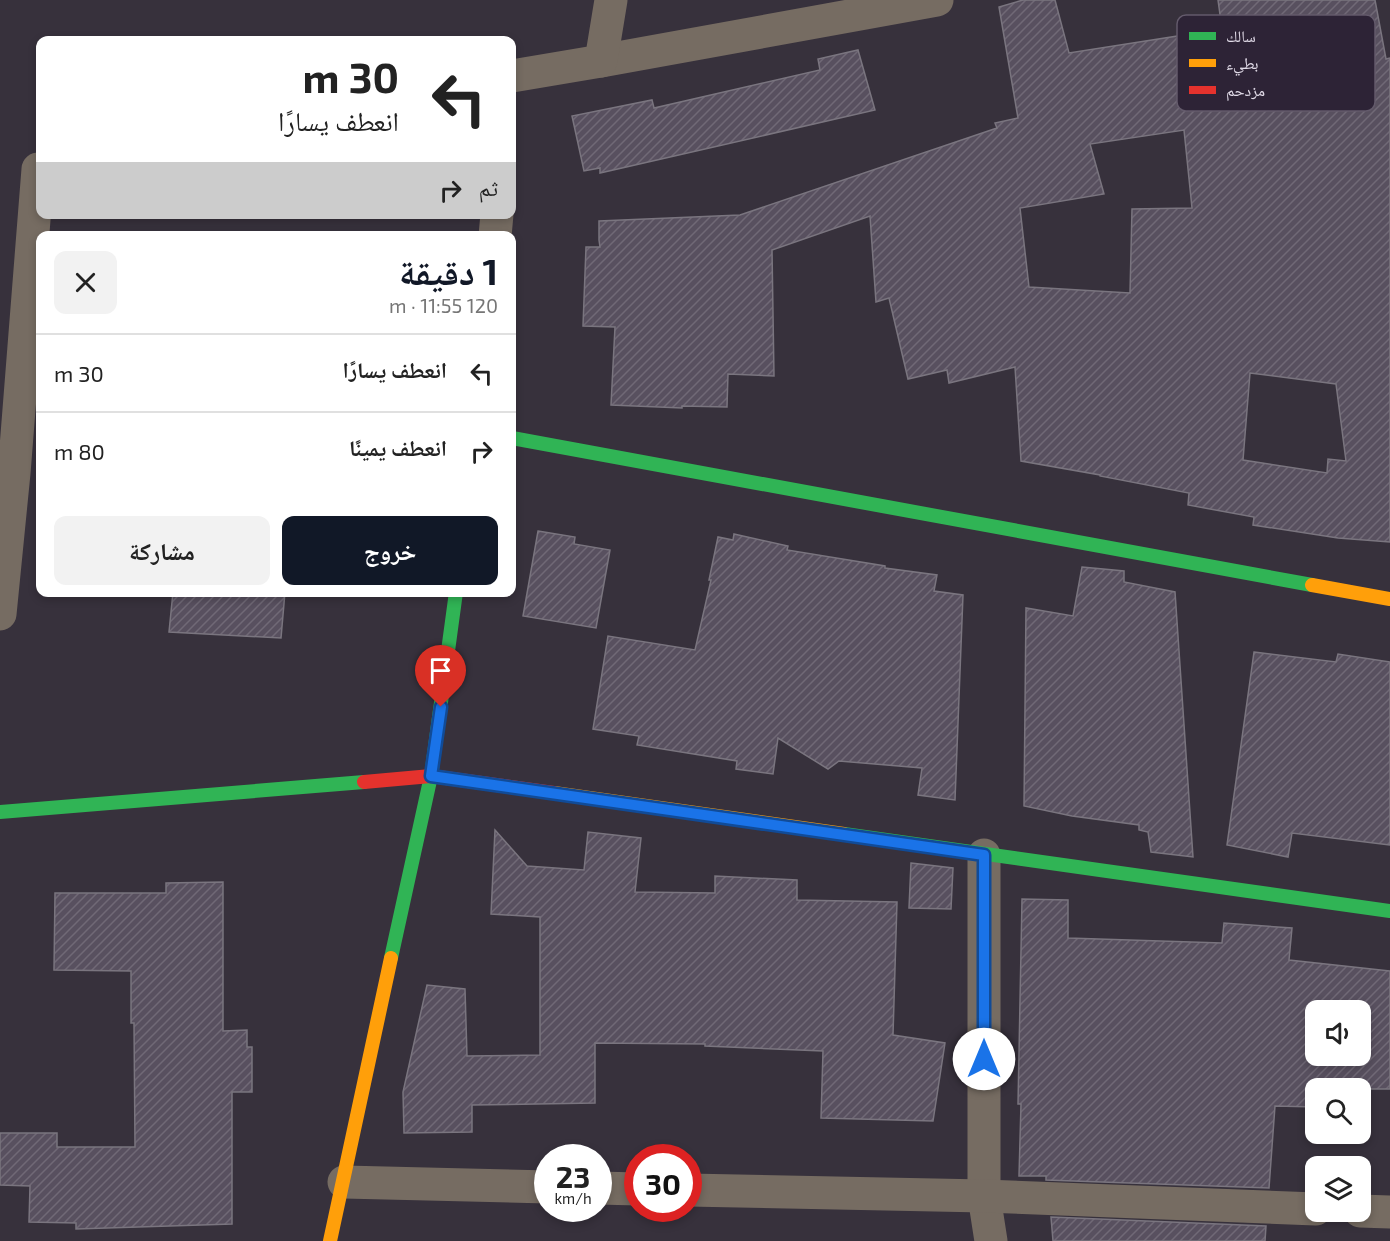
<!DOCTYPE html>
<html lang="ar">
<head>
<meta charset="utf-8">
<style>
	body { margin:0; font-family:"Exo 2","Noto Naskh Arabic",sans-serif; background:#f2f2f2; color:#222; direction:rtl; height:100vh; display:flex; flex-direction:column; font-size:22px; white-space:nowrap }
	* { box-sizing:border-box; margin:0 }
	p { font-size:20px; color:#767676 }
	.icon { flex:none; width:33px; height:33px; fill:none; stroke:currentColor; stroke-width:2; stroke-linecap:round; stroke-linejoin:round }
	.map { position:relative; flex:1; overflow:hidden; direction:ltr }
	.details { position:absolute; left:36px; top:231px; width:480px; height:366px; display:flex; flex-direction:column; background:#fff; border-radius:12px; box-shadow:0 3px 9px #0003; direction:rtl }
	.details>* { flex:none }
	.guide { position:absolute; left:36px; top:36px; width:480px; height:183px; border-radius:12px; box-shadow:0 3px 9px #0003; direction:rtl; background:#fff; color:#222; overflow:hidden }
	.controls { position:absolute; left:1305px; top:1000px; display:grid; gap:12px }
	.controls a { display:grid; place-items:center; width:66px; height:66px; border-radius:12px; background:#fff; box-shadow:0 3px 9px #0003; font-size:30px }
	.speed { position:absolute; left:534px; top:1144px; display:flex; gap:12px; font-size:30px; font-weight:700; text-align:center }
	.speed>* { display:grid; place-content:center; width:78px; height:78px; border-radius:50%; background:#fff; box-shadow:0 3px 9px #0003; line-height:1 }
	.speed small { font-size:15px; font-weight:400 }
	.speed .limit { border:9px solid #d22; background:#fff; color:#111 }
	.pin { position:absolute; display:grid; place-items:center; width:51px; height:51px; color:#fff; margin:-62px -26px; border-radius:50% 50% 50% 0; rotate:-45deg; box-shadow:0 0 6px #0007 }
	.pin .icon { rotate:45deg }
	.me { position:absolute; width:66px; margin:-33px; rotate:0deg; stroke-linejoin:round; filter:drop-shadow(0 0 4px #0008) }
	.turn { display:flex; align-items:center; gap:21px; height:126px; padding:0 18px; font-size:27px }
	.turn .icon { width:78px; height:78px; stroke-width:2.5 }
	.turn b { display:block; font-size:42px; line-height:51px }
	.then { display:flex; align-items:center; height:57px; padding:0 18px; background:#0003; gap:12px; font-size:22px }
	.round { display:grid; place-items:center; flex:none; width:63px; height:63px; border-radius:12px; background:#f2f2f2 }
	.overview { display:flex; align-items:center; justify-content:space-between; height:102px; padding:0 18px }
	h1 { font-size:36px; font-weight:700; line-height:45px; color:#111827 }
	.primary-button { display:flex; gap:12px; margin-top:auto; padding:12px 18px }
	.primary-button a { flex:1; height:69px; border-radius:12px; background:#111827; color:#fff; font-size:24px; font-weight:700; line-height:69px; text-align:center }
	.primary-button a+a { background:#f2f2f2; color:#222 }
	ul { padding:0; list-style:none }
	li { display:flex; align-items:center; gap:18px; height:78px; padding:0 18px; border-top:2px solid #e0e0e0 }
	li div { flex:1 }
	li b { display:block; font-size:22px }
	li em { font-style:normal }
	.map>svg:first-child { display:block }
	.building { fill:url(#building-hatch); stroke:#7a757f; stroke-width:1.5; fill-rule:evenodd }
	.lines { fill:none; stroke-linecap:round; stroke-linejoin:round }
	.street { stroke:#766c62; stroke-width:33 }
	.fast { stroke:#30b455; stroke-width:14 }
	.slow { stroke:#ff9f0a; stroke-width:14 }
	.jam { stroke:#e5322d; stroke-width:14 }
	.route-casing { stroke:#114b97; stroke-width:15 }
	.route { stroke:#1a73e8; stroke-width:10 }
	.key { fill:#2d2336; stroke:#635a6b; stroke-width:1.5 }
	.key-label { font-size:16px; fill:#e1dbe8 }
</style>
</head>
<body>
<div class="map">
<svg width="1390" height="1241" viewBox="0 0 1390 1241">
	<defs>
		<pattern id="building-hatch" width="6" height="6" patternUnits="userSpaceOnUse" patternTransform="scale(1.5)"><rect width="6" height="6" fill="#58505f"/><path d="M-1 1l2-2M0 6l6-6M5 7l2-2" fill="none" stroke="#706976"/></pattern>
	</defs>
	<rect width="100%" height="100%" fill="#37313c"/>
	<!-- building -->
	<g class="building">
		<path d="M1023,0H1055L1069,53L1222,29L1218,0H1375L1386,59L1390,58V542L1338,538L1253,525L1254,517L1188,505L1189,493L1100,476V475L1021,461L1015,367L949,383L947,370L908,379L889,298L876,302L870,216L772,250L774,376L728,374L727,407L682,406V408L611,405L615,327L583,326L586,247H600L599,240V221L740,215L997,128L995,123L1018,118L999,7ZM1184,130L1192,208L1132,209L1130,293L1029,287L1020,208L1104,194L1090,144ZM1250,373L1336,384L1346,461L1328,459L1327,473L1243,460Z"/>
		<polygon points="858,50 875,110 600,173 600,168 584,171 572,116 652,100 654,108 820,70 818,59"/>
		<polygon points="538,531 575,537 574,544 610,550 596,628 523,616"/>
		<polygon points="734,534 788,546 787,550 885,566 885,568 937,575 934,591 963,595 955,800 918,795 922,768 839,761 828,769 778,738 773,774 736,769 737,761 637,745 639,736 593,729 608,636 695,650 711,580 709,580 718,537 733,540"/>
		<polygon points="1082,567 1124,571 1124,582 1175,592 1193,857 1151,852 1148,832 1139,830 1139,825 1072,816 1024,806 1026,608 1073,616"/>
		<polygon points="173,592 285,592 281,638 169,632"/>
		<polygon points="1254,652 1336,662 1338,654 1390,662 1390,845 1292,833 1288,857 1227,845"/>
		<polygon points="495,830 527,866 584,870 588,832 641,838 635,892 715,893 715,876 797,880 797,900 897,902 893,1035 945,1043 933,1121 821,1118 823,1051 705,1046 705,1044 595,1043 595,1103 472,1105 472,1132 404,1133 403,1092 427,985 465,989 467,1056 540,1055 540,917 491,914"/>
		<polygon points="911,863 953,868 951,909 909,908"/>
		<polygon points="223,882 223,1031 247,1030 247,1047 252,1047 252,1092 232,1092 232,1224 76,1229 76,1223 29,1222 30,1186 0,1185 0,1133 57,1133 57,1147 135,1147 134,1023 131,1023 131,971 54,970 55,893 166,893 166,883"/>
		<path d="M1022,899L1068,900V938L1222,943L1224,923L1292,928L1289,960L1390,971V1089H1316V1107L1275,1106L1269,1188L1046,1180V1176H1019L1021,1104H1018ZM1316,1011H1360V1056H1316Z"/>
		<polygon points="1051,1217 1266,1226 1265,1241 1053,1241"/>
	</g>
	<g class="lines">
		<!-- street -->
		<g class="street">
			<polyline points="601,61 937,0"/>
			<polyline points="512,76 601,61 611,0"/>
			<polyline points="495,236 497,214"/>
			<polyline points="0,614 14,473 38,169"/>
			<polyline points="984,855 984,1196 991,1241"/>
			<polyline points="344,1182 548,1187"/>
			<polyline points="598,1188 638,1189"/>
			<polyline points="688,1190 984,1196 1316,1209"/>
			<polyline points="1360,1211 1390,1212"/>
		</g>
		<!-- fast -->
		<g class="fast">
			<polyline points="512,438 1312,585"/>
			<polyline points="0,812 364,782"/>
			<polyline points="844,834 1390,911"/>
			<polyline points="391,958 431,776 456,592"/>
		</g>
		<!-- slow -->
		<g class="slow">
			<polyline points="1312,585 1390,599"/>
			<polyline points="554,793 844,834"/>
			<polyline points="330,1241 391,958"/>
		</g>
		<!-- jam -->
		<polyline class="jam" points="364,782 431,776 554,793"/>
	</g>
	<g class="lines">
		<!-- route casing -->
		<g class="route-casing">
			<polyline id="route" points="441,707 431,776 984,855 984,1059"/>
		</g>
		<!-- route -->
		<use href="#route" class="route"/>
	</g>
	<!-- legend -->
	<rect x="1177" y="15" width="198" height="96" rx="9" class="key"/>
	<rect x="1189" y="32" width="27" height="8" fill="#30b455"/>
	<rect x="1189" y="59" width="27" height="8" fill="#ff9f0a"/>
	<rect x="1189" y="86" width="27" height="8" fill="#e5322d"/>
	<g class="key-label">
		<text x="1226" y="42">سالك</text>
		<text x="1226" y="69">بطيء</text>
		<text x="1226" y="96">مزدحم</text>
	</g>
</svg>
<div class="controls">
<a><svg class="icon" aria-label="sound" viewBox="0 0 24 24"><path d="M4 9h4l5-4v14l-5-4H4zM17 9q2 3 0 6"/></svg></a>
<a><svg class="icon" aria-label="search" viewBox="0 0 24 24"><circle cx="10" cy="10" r="6"/><path d="M15 15l6 6"/></svg></a>
<a><svg class="icon" aria-label="layers" viewBox="0 0 24 24"><path d="M12 4l9 5-9 5-9-5zM3 14l9 5 9-5"/></svg></a>
</div>
<div class="speed"><div>23<small>km/h</small></div><div class="limit">30</div></div>
<div class="pin" style="left:441px;top:707px;background:#d93025"><svg class="icon" aria-label="arrive" viewBox="0 0 24 24"><path d="M6 21V4h12l-3 4 3 4H6"/></svg></div>
<svg class="me" style="left:984px;top:1059px" viewBox="-20 -20 40 40"><circle r="19" fill="#fff"/><path d="M0-13L10 11 0 6-10 11z" fill="#1a73e8"/></svg>
<div class="guide">
<div class="turn"><svg class="icon" aria-label="left" viewBox="0 0 24 24"><path d="M17 20v-9H6M10 6l-5 5 5 5"/></svg><div><b>30 m</b>انعطف يسارًا</div></div>
<div class="then">ثم<svg class="icon" aria-label="right" viewBox="0 0 24 24"><path d="M7 20v-9h11M14 6l5 5-5 5"/></svg></div>
</div>
<section class="details">
<div class="overview"><div><h1>1 دقيقة</h1><p>120 m · 11:55</p></div><a class="round"><svg class="icon" aria-label="close" viewBox="0 0 24 24"><path d="M6 6l12 12M18 6L6 18"/></svg></a></div>
<ul>
<li><svg class="icon" aria-label="left" viewBox="0 0 24 24"><path d="M17 20v-9H6M10 6l-5 5 5 5"/></svg><div><b>انعطف يسارًا</b></div><em>30 m</em></li>
<li><svg class="icon" aria-label="right" viewBox="0 0 24 24"><path d="M7 20v-9h11M14 6l5 5-5 5"/></svg><div><b>انعطف يمينًا</b></div><em>80 m</em></li>
</ul>
<div class="primary-button"><a>خروج</a><a>مشاركة</a></div>
</section>
</div>
</body>
</html>
